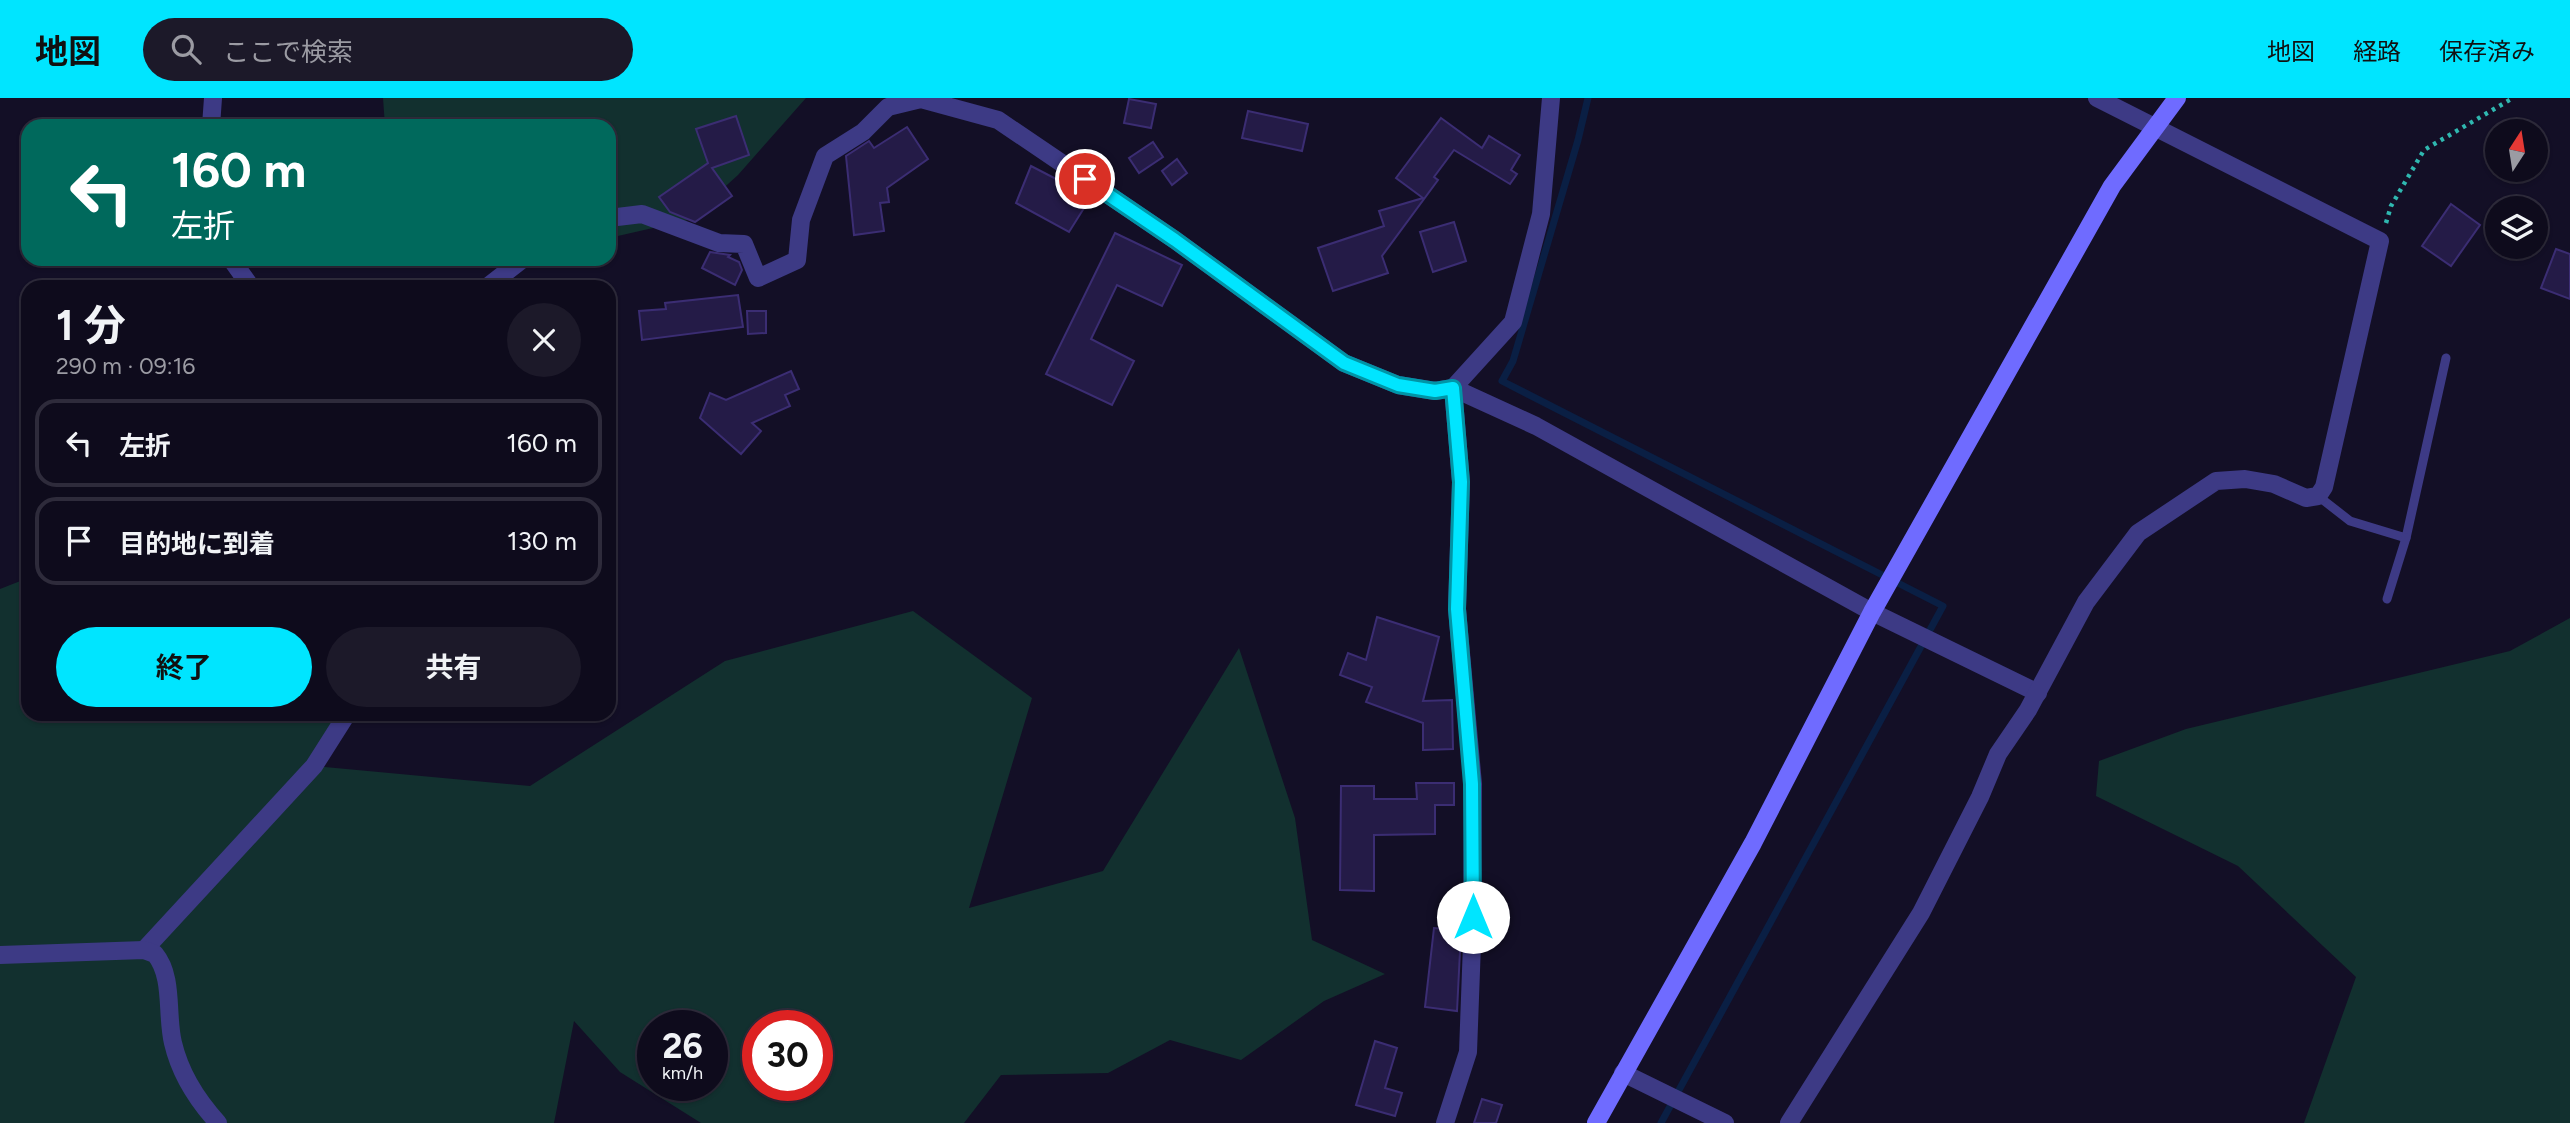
<!DOCTYPE html>
<html lang="ja">
<head>
<meta charset="utf-8">
<style>
	body { margin:0; font-family:Figtree,"Noto Sans JP",sans-serif; background:#1c1929; color:#f1f3f6; height:100vh; display:flex; flex-direction:column; font-size:26px; white-space:nowrap }
	* { box-sizing:border-box; margin:0 }
	p { font-size:23px; color:#9b9ba3 }
	.icon { flex:none; width:38px; height:38px; fill:none; stroke:currentColor; stroke-width:2; stroke-linecap:round; stroke-linejoin:round }
	.map { position:relative; flex:1; overflow:hidden }
	.details { position:absolute; left:21px; top:182px; width:595px; height:441px; display:flex; flex-direction:column; background:#0e0b1c; border-radius:21px; box-shadow:0 2px 5px #0004,0 0 0 2px #2e2b3b }
	.details>* { flex:none }
	.banner { position:absolute; left:21px; top:21px; width:595px; height:147px; border-radius:21px; box-shadow:0 2px 5px #0004,0 0 0 2px #2e2b3b; background:#00695c; color:#fff; overflow:hidden }
	.needle { width:46px; rotate:12deg }
	.fabs { position:absolute; left:2485px; top:21px; display:grid; gap:14px }
	.fabs a { display:grid; place-items:center; width:63px; height:63px; border-radius:50%; background:#0e0b1c; box-shadow:0 2px 5px #0004,0 0 0 2px #2e2b3b; font-size:35px }
	.speed { position:absolute; left:637px; top:912px; display:flex; gap:14px; font-size:35px; font-weight:700; text-align:center }
	.speed>* { display:grid; place-content:center; width:91px; height:91px; border-radius:50%; background:#0e0b1c; box-shadow:0 2px 5px #0004,0 0 0 2px #2e2b3b; line-height:1 }
	.speed small { font-size:18px; font-weight:400 }
	.speed .limit { border:10px solid #d22; background:#fff; color:#111 }
	.pin { position:absolute; display:grid; place-items:center; width:60px; height:60px; color:#fff; margin:-30px; border:4px solid #fff; border-radius:50%; box-shadow:0 2px 7px #0007 }
	.me { position:absolute; width:77px; margin:-38px; rotate:0deg; stroke-linejoin:round; filter:drop-shadow(0 0 5px #0008) }
	.turn { display:flex; align-items:center; gap:24px; height:147px; padding:0 35px; font-size:32px }
	.turn .icon { width:91px; height:91px; stroke-width:2.5 }
	.turn b { display:block; font-size:49px; line-height:60px }
	.round { display:grid; place-items:center; flex:none; width:74px; height:74px; border-radius:37px; background:#1c1929 }
	.head { display:flex; align-items:center; justify-content:space-between; height:119px; padding:0 35px }
	h1 { font-size:42px; font-weight:700; line-height:52px }
	.action { display:flex; gap:14px; margin-top:auto; padding:14px 35px }
	.action a { flex:1; height:80px; border-radius:42px; background:#00e5ff; color:#111; font-size:28px; font-weight:700; line-height:80px; text-align:center }
	.action a+a { background:#1c1929; color:#f1f3f6 }
	ul { padding:0; list-style:none }
	li { display:flex; align-items:center; gap:21px; height:88px; margin:0 14px 10px; padding:0 21px; border:4px solid #2e2b3b; border-radius:21px }
	li div { flex:1 }
	li b { display:block; font-size:26px }
	li em { font-style:normal }
	header { display:flex; align-items:center; gap:42px; box-sizing:border-box; height:98px; padding:0 35px; background:#00e5ff; color:#111 }
	header strong { font-size:33px }
	nav { display:flex; gap:38px; margin-inline-start:auto; font-size:24px }
	.search { width:490px; height:63px; background:#1c1929; display:flex; align-items:center; gap:18px; box-sizing:border-box; padding:0 24px; border-radius:38px; color:#9b9ba3; font-size:26px }
	.map>svg:first-child { display:block }
	.green { fill:#12302f; fill-rule:evenodd }
	.lines { fill:none; stroke-linecap:round; stroke-linejoin:round }
	.stream { stroke:#0a1f44; stroke-width:7 }
	.building { fill:#241b47; stroke:#3b2d73; stroke-width:2 }
	.path { stroke:#2fb8b0; stroke-width:4.5; stroke-dasharray:3.5 5; stroke-linecap:butt }
	.lane { stroke:#3d3a85; stroke-width:9 }
	.street { stroke:#3d3a85; stroke-width:18 }
	.secondary { stroke:#6f6bff; stroke-width:18 }
	.route-casing { stroke:#0095a6; stroke-width:18 }
	.route { stroke:#00e5ff; stroke-width:12 }
</style>
</head>
<body>
<header>
<strong>地図</strong>
<div class="search"><svg class="icon" aria-label="search" viewBox="0 0 24 24"><circle cx="10" cy="10" r="6"/><path d="M15 15l6 6"/></svg>ここで検索</div>
<nav><a>地図</a><a>経路</a><a>保存済み</a></nav>
</header>
<div class="map">
<svg width="2570" height="1025" viewBox="0 0 2570 1025">
	<rect width="100%" height="100%" fill="#130f26"/>
	<!-- green -->
	<g class="green">
		<polygon points="383,0 806,0 738,77 688,122 609,140 609,28 385,28"/>
		<path d="M28,480V616H338L314,668L530,688L725,563L913,513L1032,600L969,810L1103,773L1239,550L1295,720L1312,842L1385,876L1324,903L1241,962L1170,942L1108,975L1001,977L964,1025H701L620,974L574,923L554,1025H0V491ZM653,928H712V987H653ZM758,928H817V987H758Z"/>
		<polygon points="2570,520 2570,1025 2304,1025 2356,879 2238,768 2096,698 2099,663 2186,631 2510,553"/>
	</g>
	<g class="lines">
		<!-- stream -->
		<polyline class="stream" points="1588,0 1578,42 1513,263 1502,283 1943,508 1661,1025"/>
	</g>
	<!-- building -->
	<g class="building">
		<polygon points="1129,1 1156,6 1151,30 1124,25"/>
		<polygon points="1248,13 1308,26 1302,53 1242,40"/>
		<polygon points="736,18 749,57 712,70 732,98 695,124 670,114 659,99 708,65 696,31"/>
		<polygon points="1441,20 1482,50 1489,38 1520,57 1511,72 1517,76 1510,86 1454,52 1434,79 1438,82 1382,158 1388,175 1333,193 1318,150 1384,128 1379,113 1423,100 1396,80"/>
		<polygon points="907,29 928,61 887,90 889,104 880,105 884,133 854,137 846,58 869,43 874,50"/>
		<polygon points="1153,44 1163,59 1139,75 1129,60"/>
		<polygon points="1177,61 1187,75 1172,87 1162,73"/>
		<polygon points="1031,68 1091,99 1069,134 1016,105"/>
		<polygon points="2451,106 2480,127 2451,168 2422,148"/>
		<polygon points="1454,124 1466,163 1433,174 1420,134"/>
		<polygon points="1115,135 1182,167 1162,208 1117,187 1091,241 1134,263 1112,307 1046,276"/>
		<polygon points="2556,151 2570,156 2570,201 2541,190"/>
		<polygon points="710,154 730,157 728,159 739,164 742,172 735,187 702,170"/>
		<polygon points="738,197 743,229 642,242 639,213 666,211 665,205"/>
		<polygon points="747,213 766,213 766,235 748,236"/>
		<polygon points="791,273 799,291 785,297 790,308 752,325 761,333 741,356 700,320 710,295 726,302"/>
		<polygon points="1377,519 1439,539 1423,603 1452,602 1453,651 1423,652 1423,625 1366,604 1372,589 1340,577 1348,555 1366,562"/>
		<polygon points="1416,685 1454,685 1454,707 1435,707 1435,736 1374,737 1374,793 1340,792 1341,688 1374,688 1374,701 1417,701"/>
		<polygon points="1434,830 1461,833 1457,913 1425,909"/>
		<polygon points="1375,943 1397,950 1385,990 1402,995 1395,1018 1356,1007"/>
		<polygon points="1482,1001 1502,1007 1496,1025 1474,1025"/>
	</g>
	<g class="lines">
		<!-- path -->
		<polyline class="path" points="2386,125 2391,108 2424,52 2513,0"/>
		<!-- lane -->
		<g class="lane">
			<polyline points="2318,398 2350,423 2406,440 2446,260"/>
			<polyline points="2387,501 2406,440"/>
		</g>
		<!-- street -->
		<g class="street">
			<polyline points="211,28 213,0"/>
			<polyline points="609,120 642,116 719,145 744,146 758,180 797,162 801,122 825,58 863,34 888,9 921,1 998,22 1175,142 1344,265 1398,287 1435,293 1453,290 1536,328 1872,514 2038,595"/>
			<polyline points="231,161 251,189"/>
			<polyline points="487,189 523,161"/>
			<polyline points="144,852 314,668 347,616"/>
			<path d="M0,857L144,852L155,856C174,879 166,917 173,945C180,975 197,1002 218,1025"/>
			<polyline points="1623,975 1725,1025"/>
			<polyline points="1445,1025 1468,954 1472,846 1473,686 1457,511 1461,384 1453,290 1513,224 1541,116 1551,0"/>
			<polyline points="1789,1025 1921,815 1980,699 1998,656 2028,612 2086,504 2138,435 2216,383 2245,381 2274,386 2306,400 2318,398 2324,389 2380,143 2097,0"/>
		</g>
		<!-- secondary -->
		<polyline class="secondary" points="1596,1025 1753,745 1872,514 2112,88 2177,0"/>
	</g>
	<g class="lines">
		<!-- route casing -->
		<g class="route-casing">
			<polyline id="route" points="1085,81 1175,142 1344,265 1398,287 1435,293 1453,290 1461,384 1457,511 1472,686 1473,819"/>
		</g>
		<!-- route -->
		<use href="#route" class="route"/>
	</g>
</svg>
<div class="fabs">
<a><svg class="needle" viewBox="-14 -14 28 28"><path d="M0-13l5 13h-10z" fill="#e53935"/><path d="M0 13l5-13h-10z" fill="#9b9ba3"/></svg></a>
<a><svg class="icon" aria-label="layers" viewBox="0 0 24 24"><path d="M12 4l9 5-9 5-9-5zM3 14l9 5 9-5"/></svg></a>
</div>
<div class="speed"><div>26<small>km/h</small></div><div class="limit">30</div></div>
<div class="pin" style="left:1085px;top:81px;background:#d93025"><svg class="icon" aria-label="arrive" viewBox="0 0 24 24"><path d="M6 21V4h12l-3 4 3 4H6"/></svg></div>
<svg class="me" style="left:1473px;top:819px" viewBox="-20 -20 40 40"><circle r="19" fill="#fff"/><path d="M0-13L10 11 0 6-10 11z" fill="#00e5ff"/></svg>
<div class="banner">
<div class="turn"><svg class="icon" aria-label="left" viewBox="0 0 24 24"><path d="M17 20v-9H6M10 6l-5 5 5 5"/></svg><div><b>160 m</b>左折</div></div>
</div>
<section class="details">
<div class="head"><div><h1>1 分</h1><p>290 m · 09:16</p></div><a class="round"><svg class="icon" aria-label="close" viewBox="0 0 24 24"><path d="M6 6l12 12M18 6L6 18"/></svg></a></div>
<ul>
<li><svg class="icon" aria-label="left" viewBox="0 0 24 24"><path d="M17 20v-9H6M10 6l-5 5 5 5"/></svg><div><b>左折</b></div><em>160 m</em></li>
<li><svg class="icon" aria-label="arrive" viewBox="0 0 24 24"><path d="M6 21V4h12l-3 4 3 4H6"/></svg><div><b>目的地に到着</b></div><em>130 m</em></li>
</ul>
<div class="action"><a>終了</a><a>共有</a></div>
</section>
</div>
</body>
</html>
